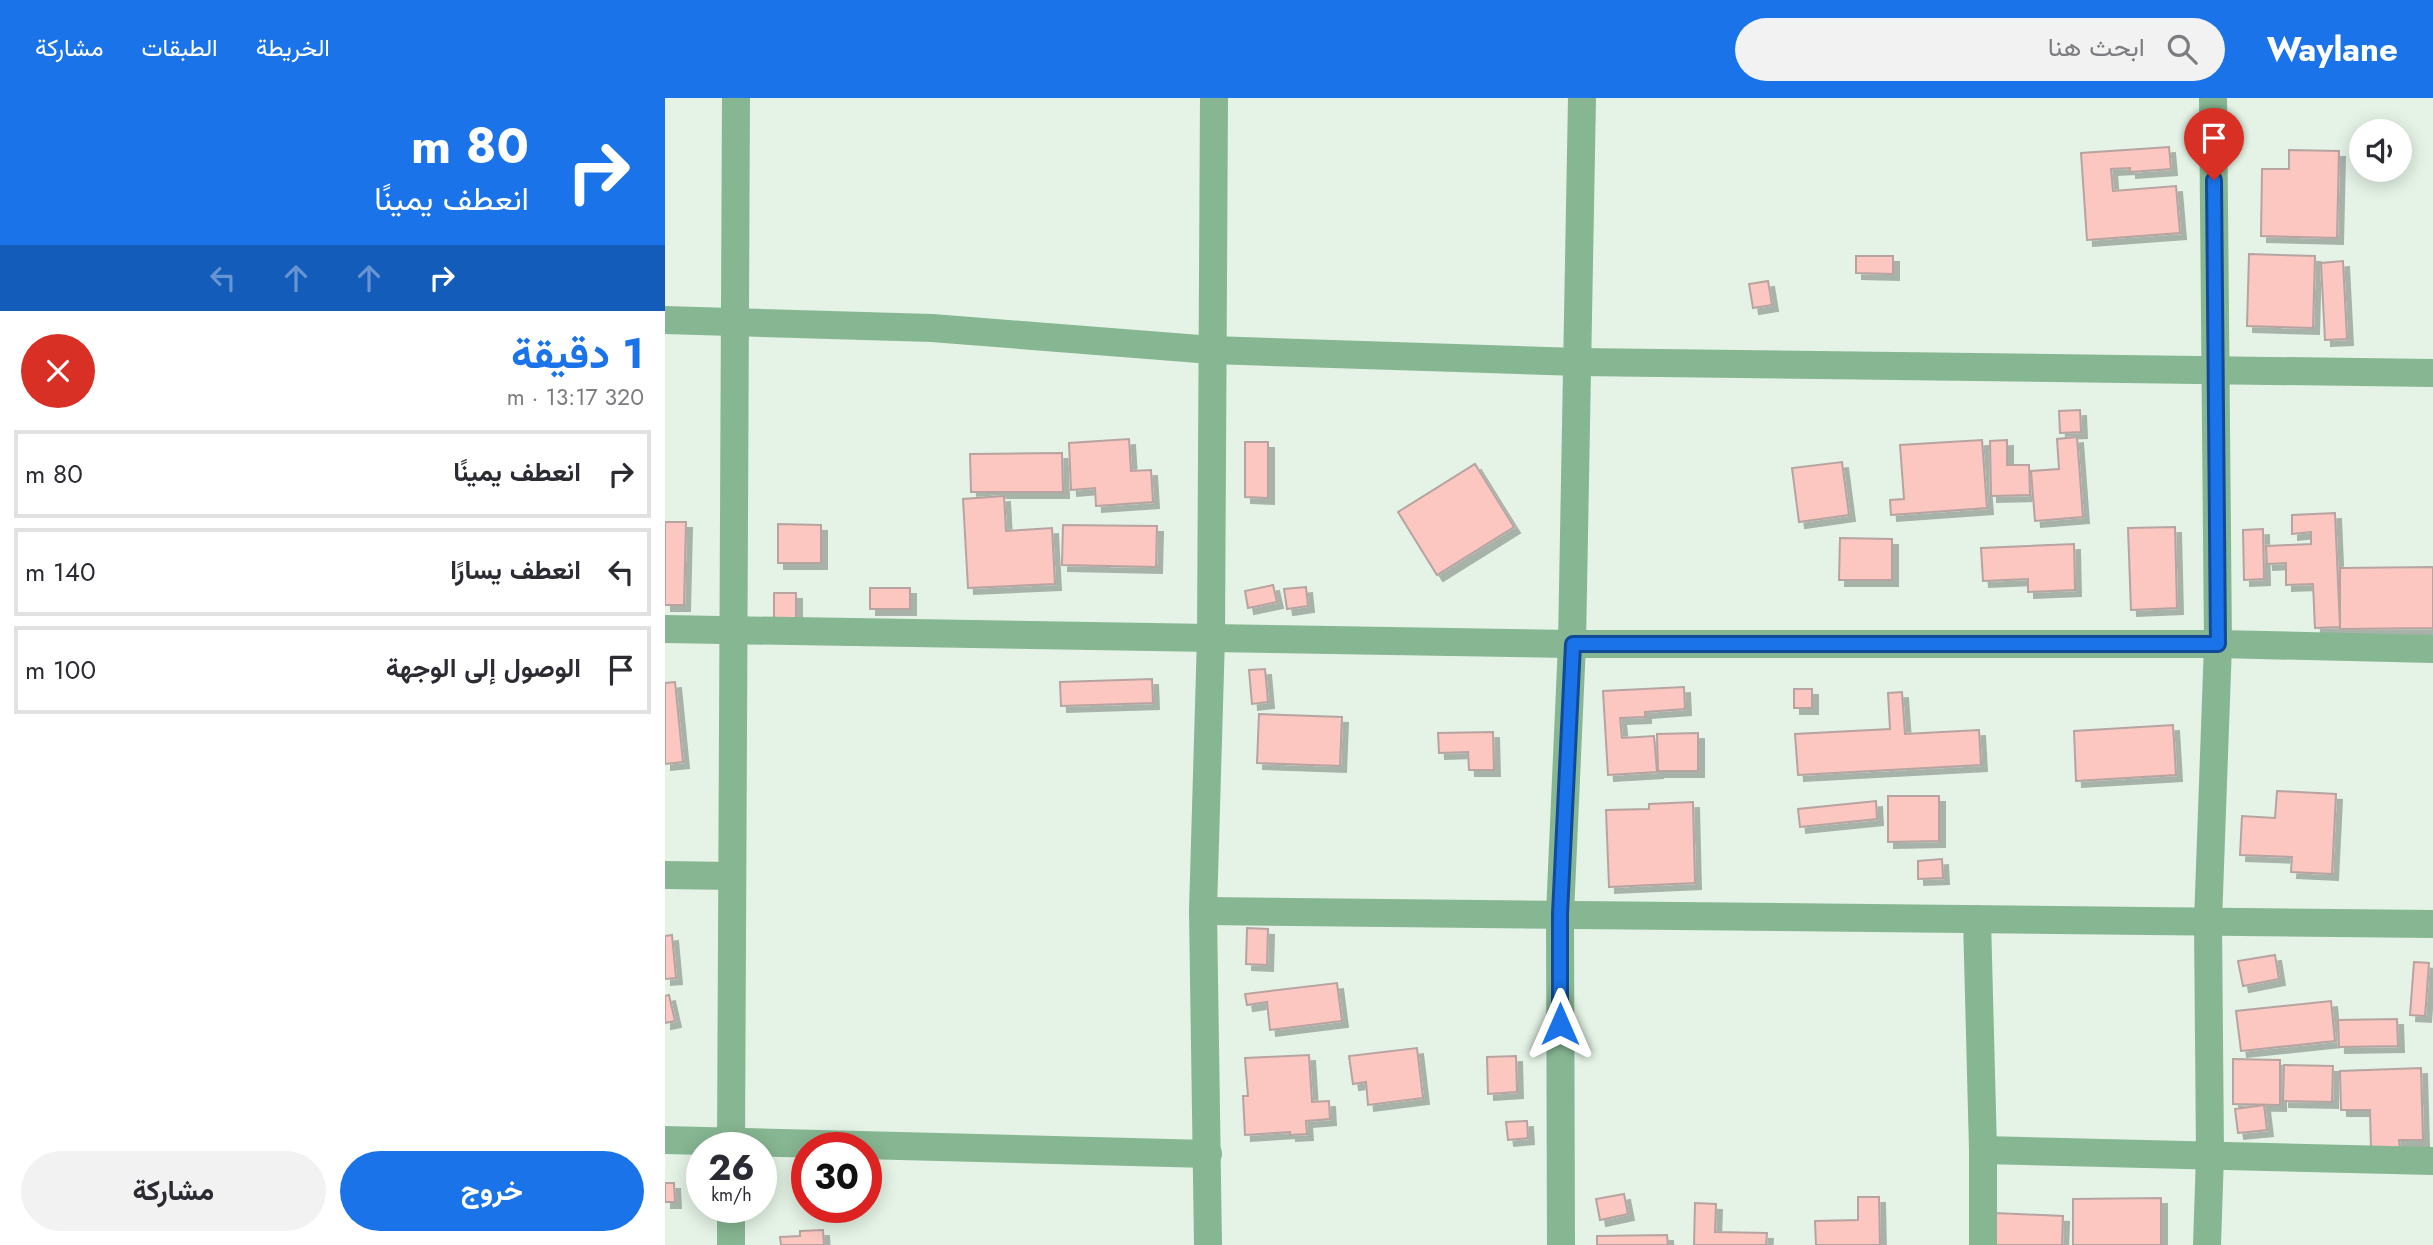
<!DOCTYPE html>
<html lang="ar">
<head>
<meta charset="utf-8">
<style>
	body { margin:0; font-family:Jost,Vazirmatn,sans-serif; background:#f2f2f3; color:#2b2b33; direction:rtl; height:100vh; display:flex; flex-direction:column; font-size:26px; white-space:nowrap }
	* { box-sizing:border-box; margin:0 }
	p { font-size:23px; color:#7c7c81 }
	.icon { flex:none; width:38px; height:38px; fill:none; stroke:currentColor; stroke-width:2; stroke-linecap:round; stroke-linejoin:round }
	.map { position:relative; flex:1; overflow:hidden; direction:ltr }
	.side { display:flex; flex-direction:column; background:#fff; width:665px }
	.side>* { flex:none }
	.hud { background:#1a73e8; color:#fff; overflow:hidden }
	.fabs { position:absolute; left:1684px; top:21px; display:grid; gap:14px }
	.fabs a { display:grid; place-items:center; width:63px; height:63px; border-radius:50%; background:#fff; box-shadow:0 4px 18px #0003; font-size:35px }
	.speed { position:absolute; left:21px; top:1034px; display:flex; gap:14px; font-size:35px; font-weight:700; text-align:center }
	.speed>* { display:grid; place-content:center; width:91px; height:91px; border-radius:50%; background:#fff; box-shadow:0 4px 18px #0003; line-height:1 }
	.speed small { font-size:18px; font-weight:400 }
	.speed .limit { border:10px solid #d22; background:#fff; color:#111 }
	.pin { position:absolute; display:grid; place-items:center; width:60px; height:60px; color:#fff; margin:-72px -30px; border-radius:50% 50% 50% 0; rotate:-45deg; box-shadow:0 0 7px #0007 }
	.pin .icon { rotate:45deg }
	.me { position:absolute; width:77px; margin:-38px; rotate:0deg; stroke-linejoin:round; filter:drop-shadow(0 0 5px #0008) }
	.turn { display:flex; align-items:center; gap:24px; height:147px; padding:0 21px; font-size:32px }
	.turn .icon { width:91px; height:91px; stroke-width:2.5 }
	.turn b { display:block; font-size:49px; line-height:60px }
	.lanes { display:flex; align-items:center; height:66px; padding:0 21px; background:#0003; justify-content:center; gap:35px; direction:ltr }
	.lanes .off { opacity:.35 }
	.round { display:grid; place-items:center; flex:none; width:74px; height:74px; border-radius:37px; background:#f2f2f3 }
	.summary { display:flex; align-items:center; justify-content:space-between; height:119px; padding:0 21px }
	h1 { font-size:42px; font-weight:700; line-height:52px; color:#1a73e8 }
	.button { display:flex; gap:14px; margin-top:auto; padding:14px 21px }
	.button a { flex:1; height:80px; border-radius:42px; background:#1a73e8; color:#fff; font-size:28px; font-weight:700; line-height:80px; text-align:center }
	.button a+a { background:#f2f2f3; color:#2b2b33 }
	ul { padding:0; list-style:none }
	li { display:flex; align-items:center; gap:21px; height:88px; margin:0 14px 10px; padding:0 7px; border:4px solid #e1e1e2; border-radius:0px }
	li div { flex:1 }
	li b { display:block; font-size:26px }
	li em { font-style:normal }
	header { display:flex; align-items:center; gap:42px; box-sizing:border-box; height:98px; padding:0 35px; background:#1a73e8; color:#fff }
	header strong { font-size:33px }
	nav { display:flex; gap:38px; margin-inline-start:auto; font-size:24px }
	.search { width:490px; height:63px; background:#f2f2f3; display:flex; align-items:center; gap:18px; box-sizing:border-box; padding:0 24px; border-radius:38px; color:#7c7c81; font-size:26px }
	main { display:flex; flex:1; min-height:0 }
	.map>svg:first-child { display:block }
	.building { fill:#fbc7c0; stroke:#b7a4a1; stroke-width:2; filter:url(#shadow) }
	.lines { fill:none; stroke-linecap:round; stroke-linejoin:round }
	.minor { stroke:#87b692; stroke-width:28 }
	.route-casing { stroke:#114b97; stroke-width:18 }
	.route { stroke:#1a73e8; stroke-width:12 }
</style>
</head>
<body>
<header>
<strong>Waylane</strong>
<div class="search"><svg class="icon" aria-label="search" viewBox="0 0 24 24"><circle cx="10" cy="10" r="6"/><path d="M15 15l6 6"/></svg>ابحث هنا</div>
<nav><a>الخريطة</a><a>الطبقات</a><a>مشاركة</a></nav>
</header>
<main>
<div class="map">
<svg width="1768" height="1147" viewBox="0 0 1768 1147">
	<defs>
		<filter id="shadow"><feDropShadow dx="6" dy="6" stdDeviation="0" flood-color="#0004"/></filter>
	</defs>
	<rect width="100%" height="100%" fill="#e4f3e6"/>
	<!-- building -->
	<g class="building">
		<polygon points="1504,49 1506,71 1465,74 1465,70 1446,71 1448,93 1511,88 1515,135 1422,142 1416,55"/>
		<polygon points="1624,52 1674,53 1672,140 1596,138 1597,71 1624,71"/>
		<polygon points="1584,156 1650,158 1648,230 1582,228"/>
		<polygon points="1191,158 1228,158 1228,176 1191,175"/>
		<polygon points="1678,163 1682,241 1660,242 1656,165"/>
		<polygon points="1103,183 1107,207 1088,210 1084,186"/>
		<polygon points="1415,312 1416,334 1395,335 1394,313"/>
		<polygon points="1412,339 1418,419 1370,423 1366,373 1394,371 1392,341"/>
		<polygon points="464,341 466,373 486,372 488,404 431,408 430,390 406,392 404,345"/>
		<polygon points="1317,342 1322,410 1226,417 1225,402 1239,401 1235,347"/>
		<polygon points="1342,342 1342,367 1364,367 1365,397 1326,398 1325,343"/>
		<polygon points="580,344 603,344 603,400 580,399"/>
		<polygon points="397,355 398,394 306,394 305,356"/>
		<polygon points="1177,364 1184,417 1134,424 1127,370"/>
		<polygon points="810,366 849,429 772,477 733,414"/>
		<polygon points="339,398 341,433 387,430 390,486 303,490 298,401"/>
		<polygon points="1670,415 1675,529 1650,530 1648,486 1621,487 1621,465 1602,466 1601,448 1646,446 1646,434 1627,436 1627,417"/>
		<polygon points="0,424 21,424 19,507 0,507"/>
		<polygon points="113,426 156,427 156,465 113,465"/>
		<polygon points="398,427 492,428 491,469 397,467"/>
		<polygon points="1510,429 1512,510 1466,512 1463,430"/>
		<polygon points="1598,431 1599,481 1579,482 1578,432"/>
		<polygon points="1175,440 1227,441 1227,482 1174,482"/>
		<polygon points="1409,446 1410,492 1363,494 1363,481 1318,483 1316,450"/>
		<polygon points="1768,469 1768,530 1675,531 1675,470"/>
		<polygon points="608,487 612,504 583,510 580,493"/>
		<polygon points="641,489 643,508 622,511 619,491"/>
		<rect x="205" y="490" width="40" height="21"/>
		<rect x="109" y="495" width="22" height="33"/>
		<polygon points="600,571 603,604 587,606 584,572"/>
		<polygon points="487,581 488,605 396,608 395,584"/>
		<polygon points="10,584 18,664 0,666 0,585"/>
		<polygon points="1019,589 1020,611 980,614 980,619 955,620 957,640 989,638 992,674 943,677 938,593"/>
		<rect x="1129" y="591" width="18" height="19"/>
		<polygon points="1237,594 1240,636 1314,632 1316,667 1133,677 1130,636 1225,631 1223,595"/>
		<polygon points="594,616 677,619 675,668 592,665"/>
		<polygon points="1508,627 1511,677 1411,683 1409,633"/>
		<polygon points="828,634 829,672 804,672 803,654 774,655 773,635"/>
		<polygon points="1033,635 1033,673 993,673 992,636"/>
		<polygon points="1612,693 1671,696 1667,776 1626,774 1627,759 1575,757 1577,718 1610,720"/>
		<polygon points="1223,698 1274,698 1274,743 1223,744"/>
		<polygon points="1211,703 1212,721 1135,729 1133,711"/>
		<polygon points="1028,704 1030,785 944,789 941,712 984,711 984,706"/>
		<polygon points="1277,761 1278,780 1253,781 1253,763"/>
		<polygon points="582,830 603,831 602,867 581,866"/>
		<polygon points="7,837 11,880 0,881 0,838"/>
		<polygon points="1610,857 1614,881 1578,888 1573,863"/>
		<polygon points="1749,864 1764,865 1760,918 1745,917"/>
		<polygon points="672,885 677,923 605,932 602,904 582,907 580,896"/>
		<polygon points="4,897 10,923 0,925 0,898"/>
		<polygon points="1666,903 1670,943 1576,953 1571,913"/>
		<polygon points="1732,921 1733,948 1674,949 1673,922"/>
		<polygon points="752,950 758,1000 703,1007 701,984 688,986 684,958"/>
		<polygon points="644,957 647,1004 664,1003 665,1021 641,1023 642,1036 625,1037 625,1034 580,1037 578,998 583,998 580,960"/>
		<polygon points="851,958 852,994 823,996 822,959"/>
		<polygon points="1568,961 1615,962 1615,1007 1568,1006"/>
		<polygon points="1619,967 1668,968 1667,1004 1618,1003"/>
		<polygon points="1756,970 1758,1042 1734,1042 1735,1051 1706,1052 1705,1012 1676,1012 1675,973"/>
		<polygon points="1599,1007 1602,1032 1573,1035 1570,1011"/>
		<polygon points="862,1023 863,1040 843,1042 841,1024"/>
		<polygon points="0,1085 9,1085 10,1104 0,1104"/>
		<polygon points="959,1096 963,1116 935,1122 931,1101"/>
		<polygon points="1193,1099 1214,1099 1215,1147 1151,1147 1150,1123 1193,1122"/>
		<polygon points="1496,1100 1496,1147 1408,1147 1408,1101"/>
		<polygon points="1030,1105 1051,1106 1050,1134 1102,1135 1101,1147 1029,1147"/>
		<polygon points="1329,1115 1398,1118 1397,1147 1327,1147"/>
		<polygon points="158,1132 159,1147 116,1147 115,1139 135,1138 135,1133"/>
		<polygon points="1002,1137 1003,1147 932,1147 932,1138"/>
	</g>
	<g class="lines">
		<!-- minor -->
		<g class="minor">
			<polyline points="0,222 267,230 547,252 913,264 1768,275"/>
			<polyline points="0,531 907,546 1553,546 1768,551"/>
			<polyline points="0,777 67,778"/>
			<polyline points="538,813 1768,826"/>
			<polyline points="1312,821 1318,1052 1318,1147"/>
			<polyline points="0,1042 543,1056"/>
			<polyline points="66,1050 71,0"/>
			<polyline points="1318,1052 1768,1063"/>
			<polyline points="66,1147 66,1110"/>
			<polyline points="543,1147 538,813 546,539 549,0"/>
			<polyline points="896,1147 895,816 907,546 917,0"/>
			<polyline points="1542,1147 1545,1057 1543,824 1553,546 1548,0"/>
		</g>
	</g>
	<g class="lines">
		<!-- route casing -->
		<g class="route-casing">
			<polyline id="route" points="895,926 895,816 908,546 1553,546 1549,82"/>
		</g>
		<!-- route -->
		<use href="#route" class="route"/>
	</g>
</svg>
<div class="fabs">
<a><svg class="icon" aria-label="sound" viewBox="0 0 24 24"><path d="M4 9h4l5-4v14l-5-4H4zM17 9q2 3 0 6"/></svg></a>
</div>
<div class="speed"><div>26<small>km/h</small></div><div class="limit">30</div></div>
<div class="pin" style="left:1549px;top:82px;background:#d93025"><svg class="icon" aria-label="arrive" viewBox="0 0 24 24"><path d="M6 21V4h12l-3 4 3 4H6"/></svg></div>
<svg class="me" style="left:895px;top:926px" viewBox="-20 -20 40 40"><path d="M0-17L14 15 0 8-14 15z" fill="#1a73e8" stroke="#fff" stroke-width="4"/></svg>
</div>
<section class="side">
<div class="hud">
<div class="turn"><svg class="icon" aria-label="right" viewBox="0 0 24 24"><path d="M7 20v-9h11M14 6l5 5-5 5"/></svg><div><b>80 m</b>انعطف يمينًا</div></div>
<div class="lanes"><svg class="icon off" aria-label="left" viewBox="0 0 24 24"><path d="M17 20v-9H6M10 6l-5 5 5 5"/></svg><svg class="icon off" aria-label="ahead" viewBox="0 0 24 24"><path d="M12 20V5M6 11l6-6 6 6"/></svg><svg class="icon off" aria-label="ahead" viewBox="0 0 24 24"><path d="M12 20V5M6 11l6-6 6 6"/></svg><svg class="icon" aria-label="right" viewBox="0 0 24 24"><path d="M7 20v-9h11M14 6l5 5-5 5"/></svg></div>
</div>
<div class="summary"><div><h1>1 دقيقة</h1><p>320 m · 13:17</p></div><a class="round" style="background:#d93025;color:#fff"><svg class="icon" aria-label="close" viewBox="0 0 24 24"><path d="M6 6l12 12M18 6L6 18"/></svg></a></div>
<ul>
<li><svg class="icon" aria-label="right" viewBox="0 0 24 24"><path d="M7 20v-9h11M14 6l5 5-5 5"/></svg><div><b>انعطف يمينًا</b></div><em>80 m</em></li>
<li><svg class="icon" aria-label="left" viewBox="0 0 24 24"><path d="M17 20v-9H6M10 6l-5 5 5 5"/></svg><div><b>انعطف يسارًا</b></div><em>140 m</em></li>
<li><svg class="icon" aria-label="arrive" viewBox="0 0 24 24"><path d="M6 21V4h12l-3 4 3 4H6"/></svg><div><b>الوصول إلى الوجهة</b></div><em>100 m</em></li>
</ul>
<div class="button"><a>خروج</a><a>مشاركة</a></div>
</section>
</main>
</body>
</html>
